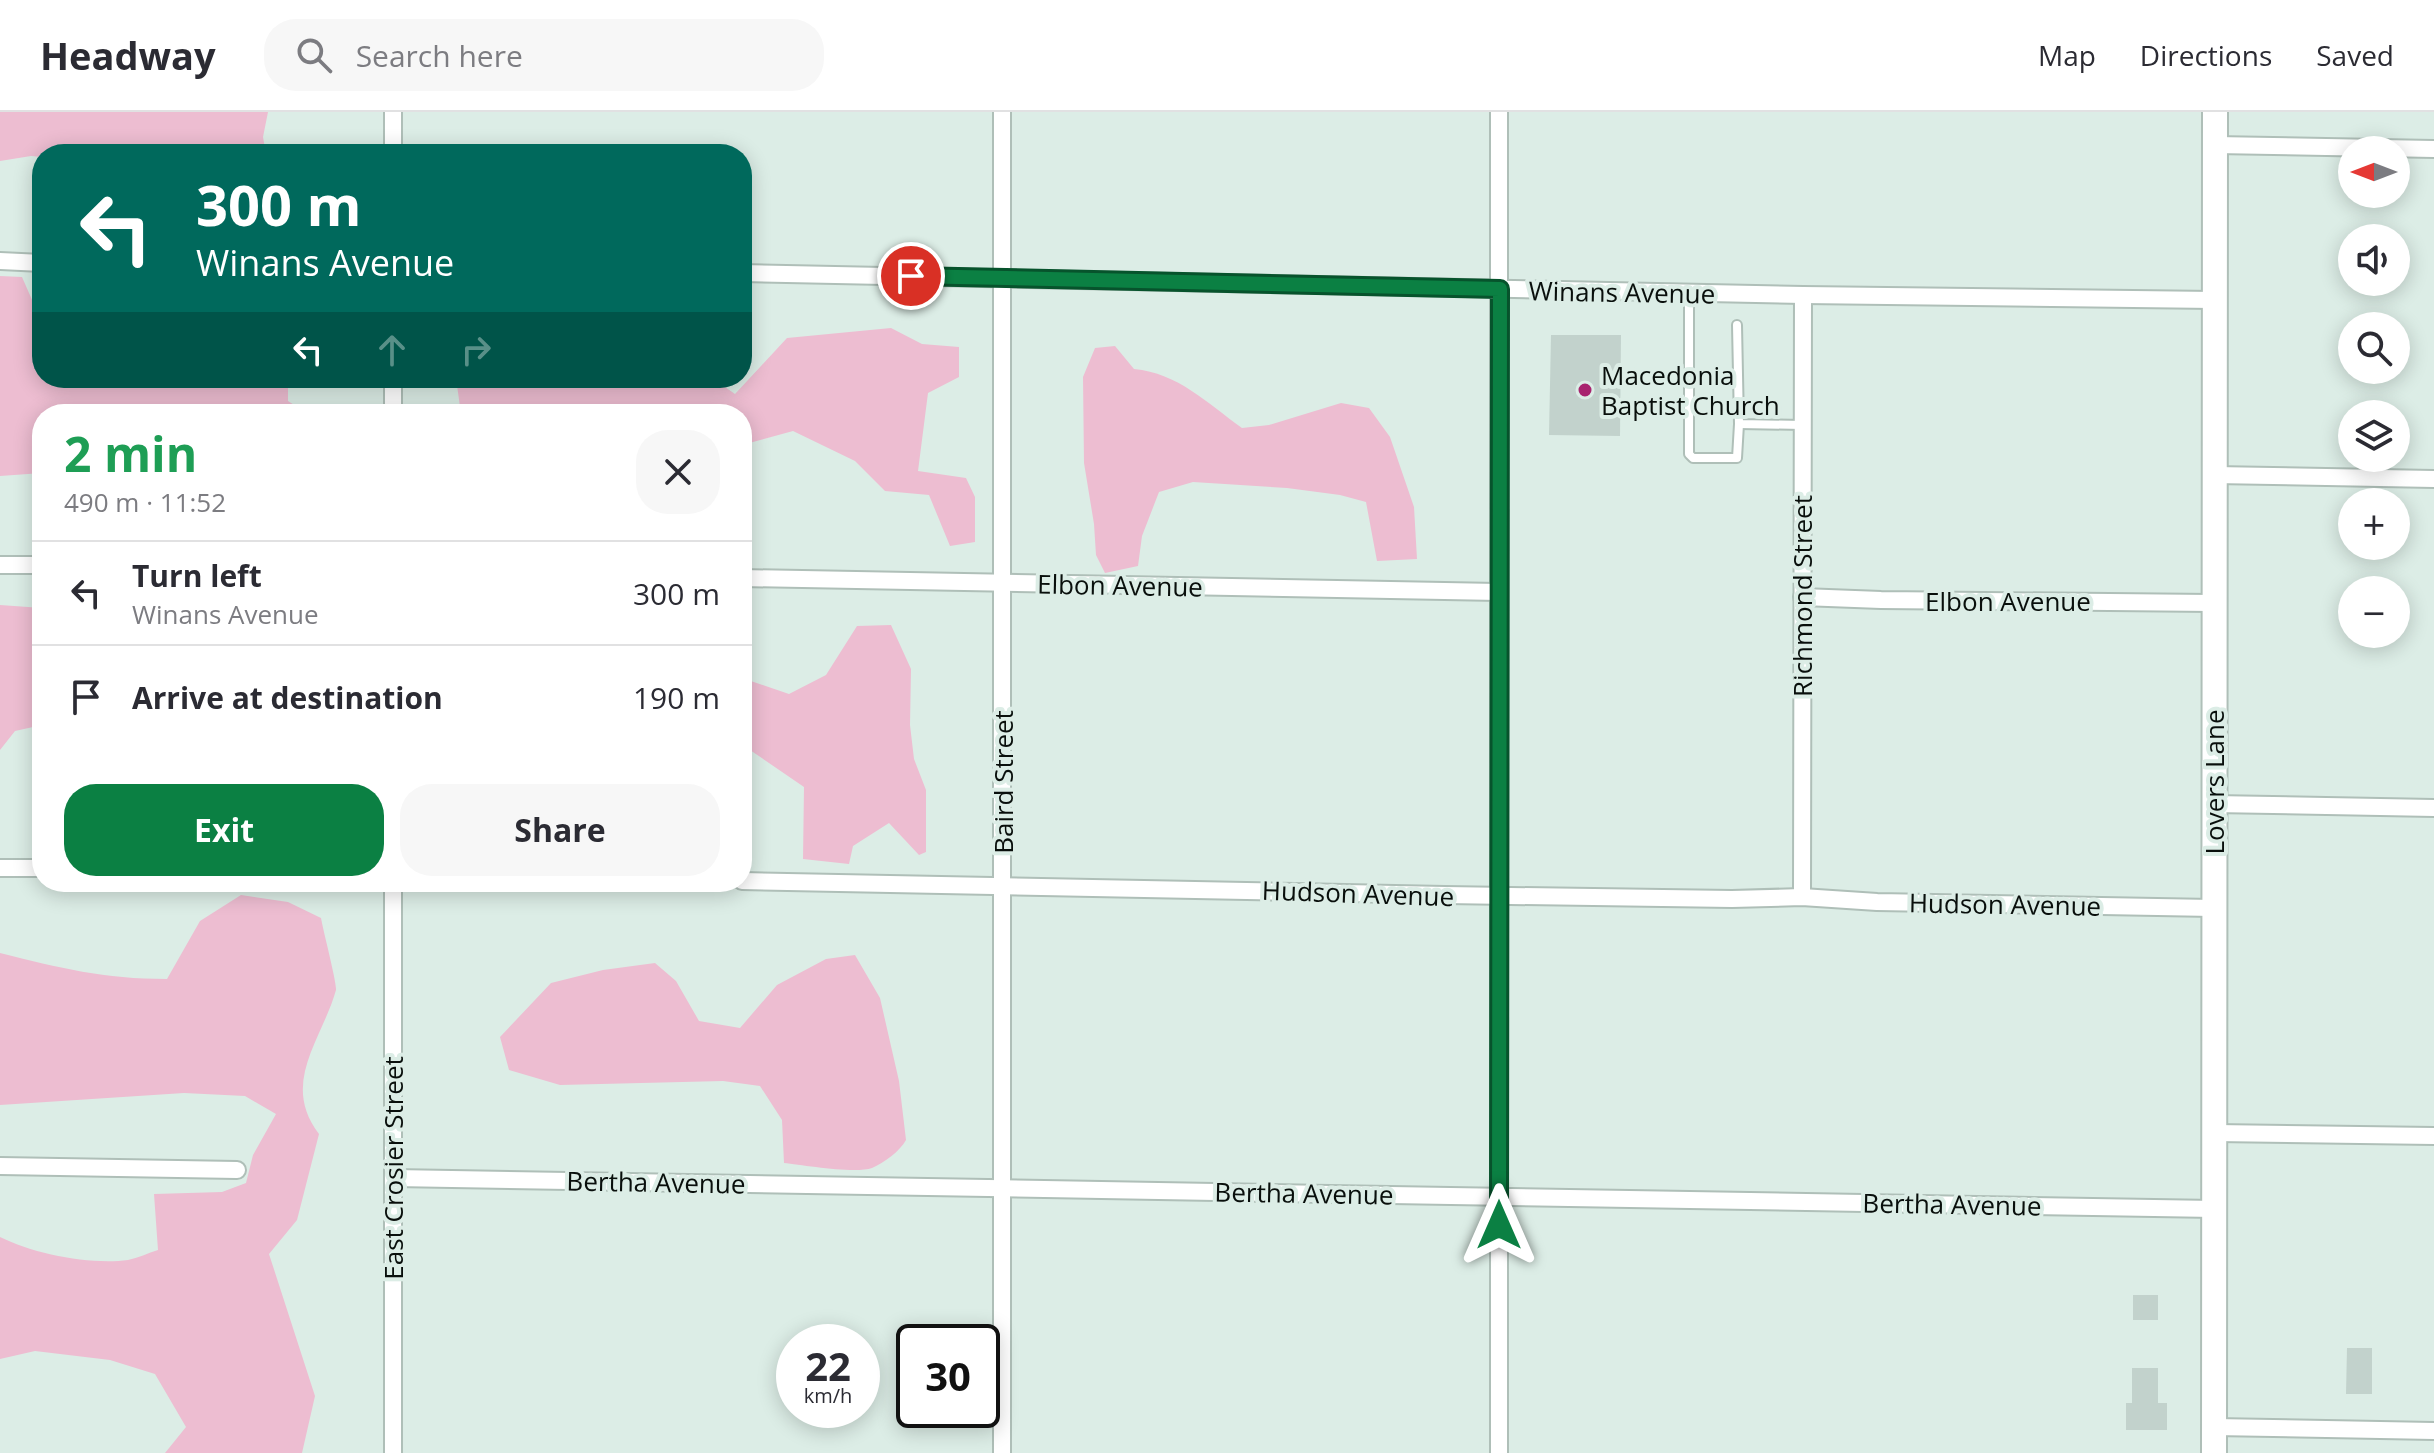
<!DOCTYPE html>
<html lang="en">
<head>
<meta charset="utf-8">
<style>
	body { margin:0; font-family:"Open Sans",sans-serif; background:#f7f7f7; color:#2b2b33; height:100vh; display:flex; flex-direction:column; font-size:30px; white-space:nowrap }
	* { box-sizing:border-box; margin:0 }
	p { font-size:26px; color:#7c7c81 }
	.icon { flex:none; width:44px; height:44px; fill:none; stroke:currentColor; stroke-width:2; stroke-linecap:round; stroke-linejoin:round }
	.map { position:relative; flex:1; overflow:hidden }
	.sheet { position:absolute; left:32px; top:292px; width:720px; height:488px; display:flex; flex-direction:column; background:#fff; border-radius:32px; box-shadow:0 4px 20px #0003 }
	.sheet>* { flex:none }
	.top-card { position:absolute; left:32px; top:32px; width:720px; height:244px; border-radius:32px; box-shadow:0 4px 20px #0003; background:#00695c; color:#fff; overflow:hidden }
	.needle { width:52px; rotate:270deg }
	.tools { position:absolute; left:2338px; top:24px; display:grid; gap:16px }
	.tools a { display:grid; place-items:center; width:72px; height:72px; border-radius:50%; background:#fff; box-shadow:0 4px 20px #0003; font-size:40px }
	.speed { position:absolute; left:776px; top:1212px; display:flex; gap:16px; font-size:40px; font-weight:700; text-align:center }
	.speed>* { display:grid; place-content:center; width:104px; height:104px; border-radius:50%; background:#fff; box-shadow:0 4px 20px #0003; line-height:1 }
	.speed small { font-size:20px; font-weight:400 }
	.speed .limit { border:4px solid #111; border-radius:12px; background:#fff; color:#111 }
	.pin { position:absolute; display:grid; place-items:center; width:68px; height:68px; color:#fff; margin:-34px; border:4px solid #fff; border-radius:50%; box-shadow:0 2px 8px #0007 }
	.me { position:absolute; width:88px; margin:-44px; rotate:0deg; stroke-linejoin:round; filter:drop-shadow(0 0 6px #0008) }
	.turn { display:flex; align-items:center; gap:28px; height:168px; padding:0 32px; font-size:36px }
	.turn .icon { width:104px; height:104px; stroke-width:2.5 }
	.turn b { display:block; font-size:56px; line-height:68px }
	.lanes { display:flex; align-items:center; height:76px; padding:0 32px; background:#0003; justify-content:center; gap:40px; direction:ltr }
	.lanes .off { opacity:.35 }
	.round { display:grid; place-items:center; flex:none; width:84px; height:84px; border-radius:32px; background:#f7f7f7 }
	.headline { display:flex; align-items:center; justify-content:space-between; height:136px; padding:0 32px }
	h1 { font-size:48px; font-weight:700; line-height:60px; color:#1e9e55 }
	.cta { display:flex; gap:16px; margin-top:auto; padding:16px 32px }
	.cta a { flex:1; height:92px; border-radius:32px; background:#0b8043; color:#fff; font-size:32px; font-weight:700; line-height:92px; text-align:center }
	.cta a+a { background:#f7f7f7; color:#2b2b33 }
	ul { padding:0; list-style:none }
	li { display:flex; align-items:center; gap:24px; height:104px; padding:0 32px; border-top:2px solid #e1e1e2 }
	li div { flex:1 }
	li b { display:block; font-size:30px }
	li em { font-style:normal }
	header { display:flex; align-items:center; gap:48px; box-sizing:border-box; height:112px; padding:0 40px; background:#fff; border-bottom:2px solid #e1e1e2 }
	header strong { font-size:38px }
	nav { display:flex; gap:44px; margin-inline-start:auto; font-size:28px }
	.search { width:560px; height:72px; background:#f7f7f7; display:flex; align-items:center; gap:20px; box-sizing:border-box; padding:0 28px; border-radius:32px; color:#7c7c81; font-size:30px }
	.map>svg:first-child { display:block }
	.green { fill:#edbdd1 }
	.building { fill:#c2d2cc }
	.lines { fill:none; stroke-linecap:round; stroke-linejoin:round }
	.lane-casing { stroke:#afbfb8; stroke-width:12 }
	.street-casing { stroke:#afbfb8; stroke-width:20 }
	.secondary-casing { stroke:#afbfb8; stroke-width:28 }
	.lane { stroke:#fff; stroke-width:8 }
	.street { stroke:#fff; stroke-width:16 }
	.secondary { stroke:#fff; stroke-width:24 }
	.route-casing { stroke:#07532c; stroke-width:20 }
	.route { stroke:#0b8043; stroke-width:14 }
	.poi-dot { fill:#a8246f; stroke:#dcede6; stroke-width:3 }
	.labels { text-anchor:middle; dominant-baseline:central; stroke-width:8; stroke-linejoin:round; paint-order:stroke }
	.street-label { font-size:26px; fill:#090f0c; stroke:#dcede6 }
	.poi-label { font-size:26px; fill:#090f0c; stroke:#dcede6; text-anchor:start }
</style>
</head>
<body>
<header>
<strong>Headway</strong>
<div class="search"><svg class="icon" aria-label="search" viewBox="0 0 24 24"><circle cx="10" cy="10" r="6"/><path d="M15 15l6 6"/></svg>Search here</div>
<nav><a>Map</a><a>Directions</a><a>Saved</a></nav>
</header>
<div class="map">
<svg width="2434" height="1341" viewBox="0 0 2434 1341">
	<rect width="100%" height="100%" fill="#dcede6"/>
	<!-- green -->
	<g class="green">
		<polygon points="0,0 268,0 263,25 266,42 42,42 42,45 31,44 0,49"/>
		<polygon points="0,164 22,165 36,197 42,203 42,266 288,266 288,289 308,302 220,302 196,294 186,302 42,302 42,361 0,364"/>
		<polygon points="891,216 922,232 959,235 959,265 928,281 918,359 966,366 975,385 975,430 950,434 929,383 885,379 855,349 793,319 742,333 742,302 461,302 456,266 562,266 594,276 615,266 712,266 735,282 787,226"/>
		<path d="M1115,234L1134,257C1178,261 1207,291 1242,316L1269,313L1341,291L1369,296L1390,325L1414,395L1417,447L1377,449L1366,390L1340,383L1287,376L1193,370L1159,380L1142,424L1138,454L1105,461L1096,443L1094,412L1084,351L1083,265L1095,236Z"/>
		<polygon points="0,493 42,496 42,613 15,619 0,638"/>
		<polygon points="891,513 911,557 910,613 914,647 926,678 926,740 919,743 889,711 853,734 849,752 803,747 804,675 750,638 742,638 742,566 789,582 826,563 857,514"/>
		<path d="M241,783L288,790L321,806C323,818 337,871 336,878C322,928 280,971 319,1022L297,1108L269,1142L315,1284L302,1341H165L186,1315L155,1262L110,1248L35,1239L0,1247V1125C34,1142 90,1153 128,1148C138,1146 148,1141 158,1138L154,1082L222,1080L246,1071L253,1043L276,1002L245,984L184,981L0,993V841C60,856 104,867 167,867L200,809Z"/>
		<path d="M855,843L880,886L899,969L906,1028C900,1039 884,1051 872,1056C855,1062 803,1053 784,1051L782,1008L760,974L723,969L560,973L509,958L500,925L551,871L603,858L655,851L676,869L699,909L740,916L777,873L826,847Z"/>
	</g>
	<!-- building -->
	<g class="building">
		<polygon points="1551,223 1621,223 1620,324 1549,323"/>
		<rect x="2133" y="1183" width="25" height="25"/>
		<polygon points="2347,1236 2372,1236 2372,1282 2346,1282"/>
		<polygon points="2132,1256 2158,1256 2158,1291 2167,1291 2167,1318 2126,1318 2126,1291 2132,1291"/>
	</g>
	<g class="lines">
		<!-- lane casing -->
		<g class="lane-casing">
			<g id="lane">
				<polyline points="1689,181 1689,342 1693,346 1737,346 1739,312"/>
				<polyline points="1737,213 1739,312 1803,313"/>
			</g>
		</g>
		<!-- street casing -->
		<g class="street-casing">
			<g id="street">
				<polyline points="2215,33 2434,37"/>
				<polyline points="393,42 393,0"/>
				<polyline points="0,149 42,151"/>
				<polyline points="742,161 1803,183 2214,188"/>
				<polyline points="393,266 393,302"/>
				<polyline points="2214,363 2434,367"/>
				<polyline points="0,453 42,453"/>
				<polyline points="742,466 1498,480"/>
				<polyline points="1802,485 1881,488 2213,491"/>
				<polyline points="2213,692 2434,696"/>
				<polyline points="0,756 42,756"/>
				<polyline points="742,769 1445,783 1732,787 1802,785 1877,790 2213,796"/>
				<polyline points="1802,785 1803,183"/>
				<polyline points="2215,1021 2434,1024"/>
				<polyline points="0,1054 237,1058"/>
				<polyline points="394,1066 2215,1097"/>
				<polyline points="2214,1315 2434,1319"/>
				<polyline points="393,1341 393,770"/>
				<polyline points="1002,1341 1002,0"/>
				<polyline points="1499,1341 1499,0"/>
			</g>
		</g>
		<!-- secondary casing -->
		<g class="secondary-casing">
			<polyline id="secondary" points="2214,1341 2215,0"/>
		</g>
		<!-- lane -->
		<use href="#lane" class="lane"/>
		<!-- street -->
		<use href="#street" class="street"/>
		<!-- secondary -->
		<use href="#secondary" class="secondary"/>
	</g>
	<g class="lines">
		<!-- route casing -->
		<g class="route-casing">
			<polyline id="route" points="911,164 1500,177 1499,1113"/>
		</g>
		<!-- route -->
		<use href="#route" class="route"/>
	</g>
	<!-- markers -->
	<circle class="poi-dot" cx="1585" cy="278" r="8"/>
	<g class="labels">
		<!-- street labels -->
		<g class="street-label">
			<text transform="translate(1622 180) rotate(1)">Winans Avenue</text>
			<text transform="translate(1120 473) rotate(1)">Elbon Avenue</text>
			<text transform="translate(1802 484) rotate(-90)">Richmond Street</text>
			<text x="2008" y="489">Elbon Avenue</text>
			<text transform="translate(1003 670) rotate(-90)">Baird Street</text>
			<text transform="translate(2214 670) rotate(-90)">Lovers Lane</text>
			<text transform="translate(1358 781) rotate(2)">Hudson Avenue</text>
			<text transform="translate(2005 792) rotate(1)">Hudson Avenue</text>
			<text transform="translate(393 1056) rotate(-90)">East Crosier Street</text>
			<text transform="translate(656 1070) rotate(1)">Bertha Avenue</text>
			<text transform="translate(1304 1081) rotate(1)">Bertha Avenue</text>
			<text transform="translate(1952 1092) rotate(1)">Bertha Avenue</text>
		</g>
		<!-- poi labels -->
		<g class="poi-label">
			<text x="1601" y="263">Macedonia<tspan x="1601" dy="30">Baptist Church</tspan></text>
		</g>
	</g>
</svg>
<div class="tools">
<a><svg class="needle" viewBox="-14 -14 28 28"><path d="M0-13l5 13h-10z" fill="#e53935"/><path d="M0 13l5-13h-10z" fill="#7c7c81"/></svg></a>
<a><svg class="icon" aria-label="sound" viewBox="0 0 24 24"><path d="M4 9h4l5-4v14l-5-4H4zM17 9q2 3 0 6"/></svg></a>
<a><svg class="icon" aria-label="search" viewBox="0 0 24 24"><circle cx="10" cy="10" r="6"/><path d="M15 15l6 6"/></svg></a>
<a><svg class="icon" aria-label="layers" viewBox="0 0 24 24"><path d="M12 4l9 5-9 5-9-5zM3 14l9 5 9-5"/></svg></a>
<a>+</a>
<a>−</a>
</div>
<div class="speed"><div>22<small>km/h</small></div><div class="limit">30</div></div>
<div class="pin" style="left:911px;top:164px;background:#d93025"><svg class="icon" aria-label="arrive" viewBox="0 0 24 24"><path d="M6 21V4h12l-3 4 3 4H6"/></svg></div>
<svg class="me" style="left:1499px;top:1113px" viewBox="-20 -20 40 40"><path d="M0-17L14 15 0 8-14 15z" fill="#0b8043" stroke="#fff" stroke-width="4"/></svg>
<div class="top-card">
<div class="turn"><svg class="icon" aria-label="left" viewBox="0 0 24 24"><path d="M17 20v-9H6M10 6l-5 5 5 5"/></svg><div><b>300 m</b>Winans Avenue</div></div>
<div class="lanes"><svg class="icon" aria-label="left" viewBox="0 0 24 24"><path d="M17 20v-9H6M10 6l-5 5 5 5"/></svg><svg class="icon off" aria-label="ahead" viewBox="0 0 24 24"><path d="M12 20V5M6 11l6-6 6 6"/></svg><svg class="icon off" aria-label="right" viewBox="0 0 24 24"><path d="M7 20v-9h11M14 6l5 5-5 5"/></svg></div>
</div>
<section class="sheet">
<div class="headline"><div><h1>2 min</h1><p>490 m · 11:52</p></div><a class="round"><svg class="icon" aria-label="close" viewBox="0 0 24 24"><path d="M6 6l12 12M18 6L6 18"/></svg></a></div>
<ul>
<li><svg class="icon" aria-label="left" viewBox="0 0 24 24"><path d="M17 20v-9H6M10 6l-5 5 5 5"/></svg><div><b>Turn left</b><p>Winans Avenue</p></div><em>300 m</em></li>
<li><svg class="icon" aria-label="arrive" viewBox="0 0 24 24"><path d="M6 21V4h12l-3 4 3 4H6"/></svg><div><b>Arrive at destination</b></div><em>190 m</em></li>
</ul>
<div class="cta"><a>Exit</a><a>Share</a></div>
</section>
</div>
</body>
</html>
